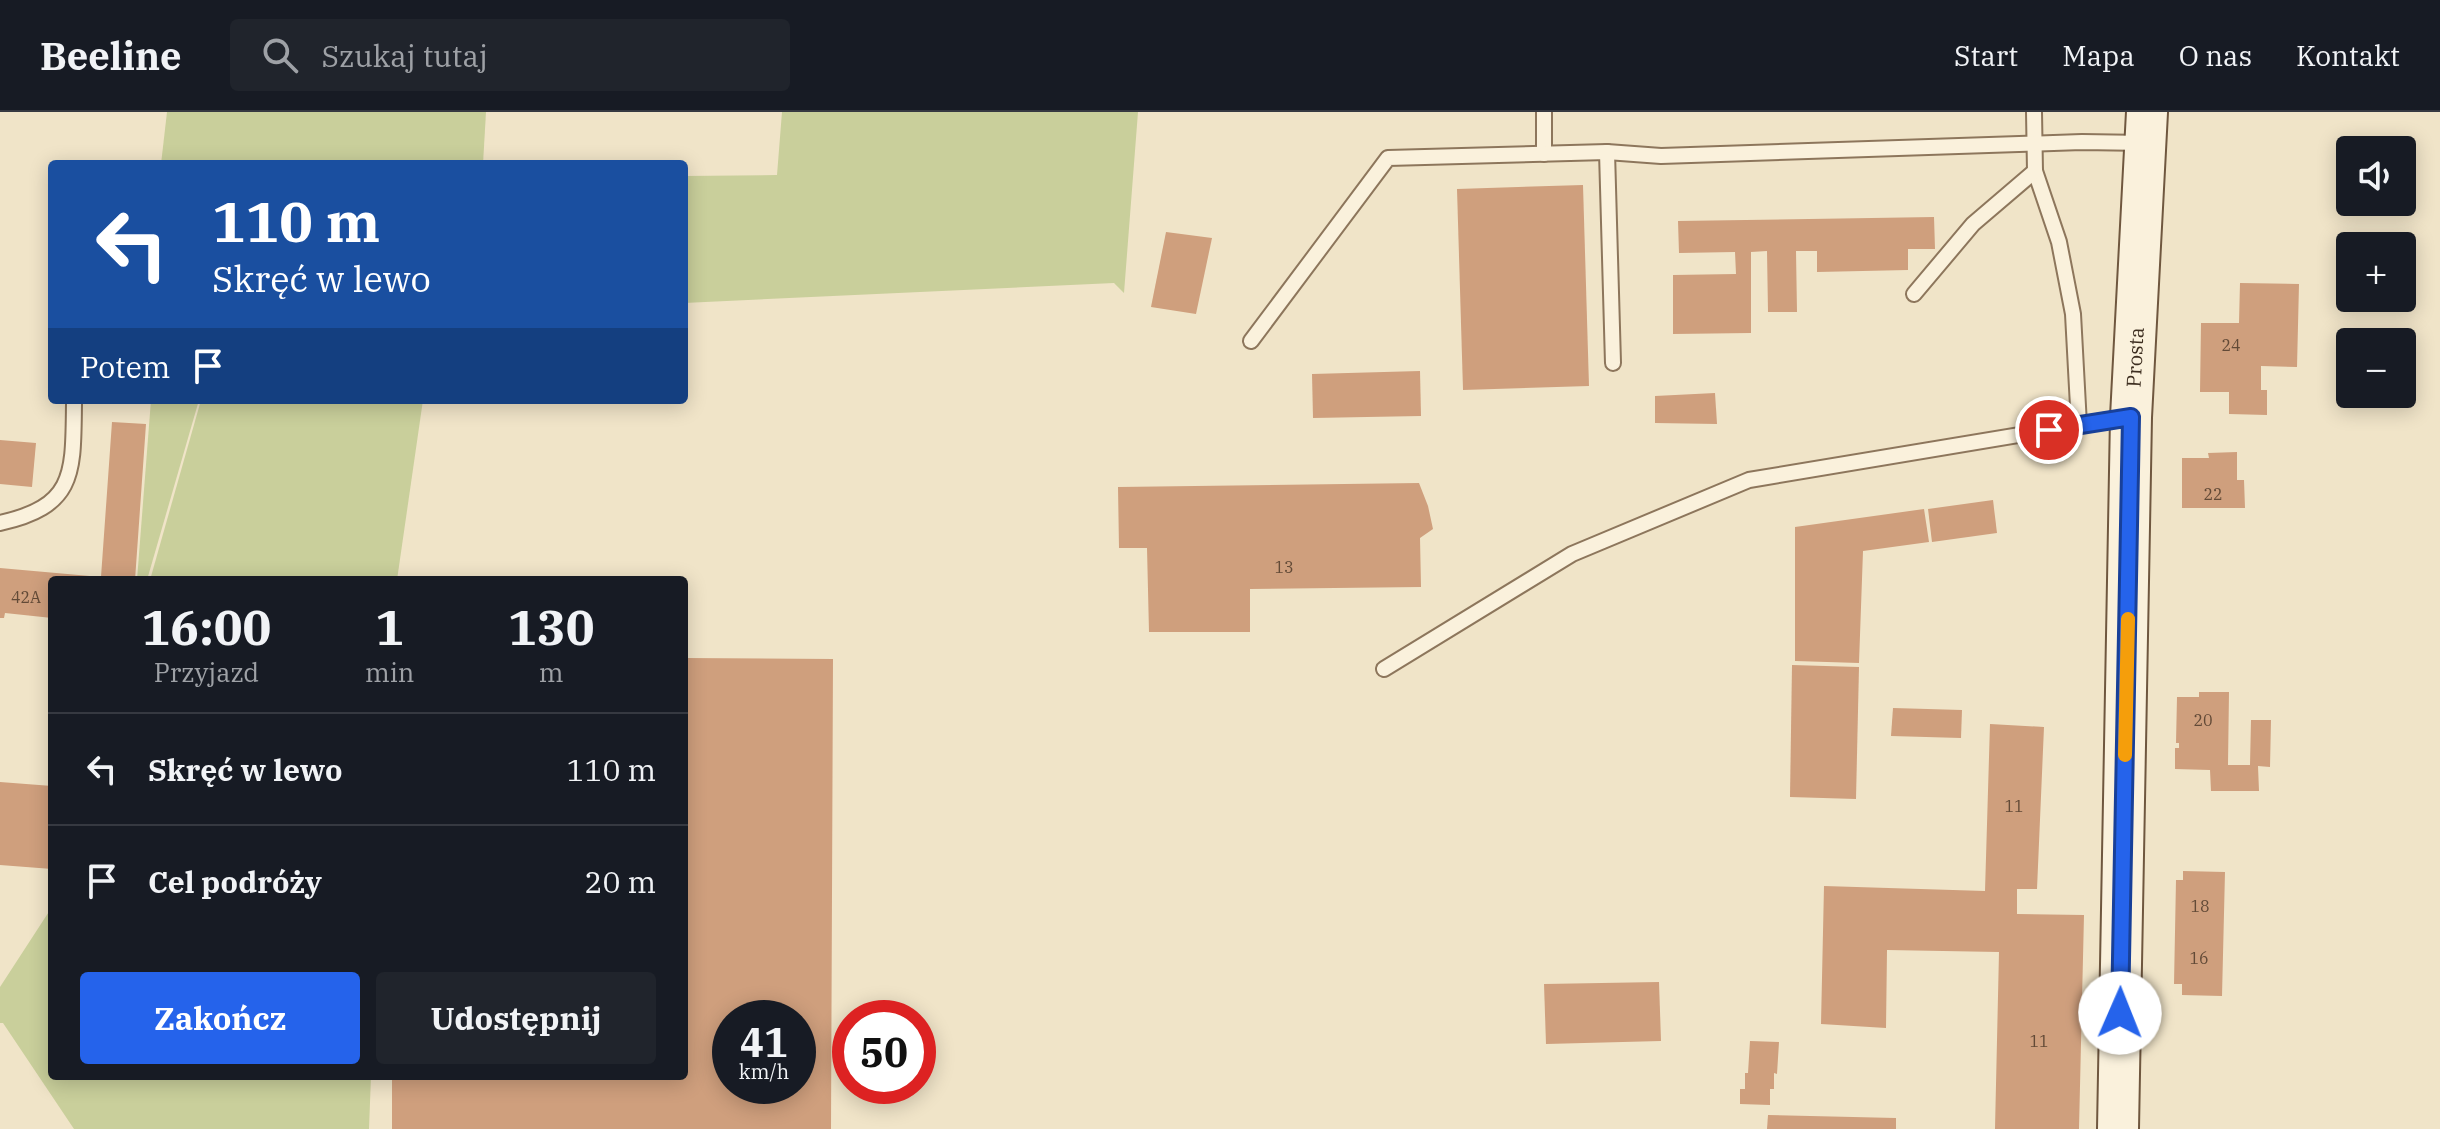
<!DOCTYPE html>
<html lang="pl">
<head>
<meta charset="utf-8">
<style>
	body { margin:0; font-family:"IBM Plex Serif",serif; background:#20242c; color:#f1f3f6; height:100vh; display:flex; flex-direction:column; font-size:30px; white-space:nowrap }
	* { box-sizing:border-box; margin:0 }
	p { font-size:26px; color:#9ea1a6 }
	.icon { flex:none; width:44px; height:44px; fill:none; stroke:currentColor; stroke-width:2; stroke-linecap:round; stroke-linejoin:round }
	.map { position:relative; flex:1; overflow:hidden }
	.sheet { position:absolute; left:48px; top:464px; width:640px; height:504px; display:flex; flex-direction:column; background:#171b24; border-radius:8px; box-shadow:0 4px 20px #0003 }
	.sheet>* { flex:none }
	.guide { position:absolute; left:48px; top:48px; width:640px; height:244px; border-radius:8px; box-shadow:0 4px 20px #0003; background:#1a4fa0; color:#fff; overflow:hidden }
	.buttons { position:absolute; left:2336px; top:24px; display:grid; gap:16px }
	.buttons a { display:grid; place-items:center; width:80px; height:80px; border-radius:8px; background:#171b24; box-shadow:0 4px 20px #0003; font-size:40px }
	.speed { position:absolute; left:712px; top:888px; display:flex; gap:16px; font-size:40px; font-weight:700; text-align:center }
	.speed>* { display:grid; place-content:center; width:104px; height:104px; border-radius:50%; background:#171b24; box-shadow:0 4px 20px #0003; line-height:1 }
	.speed small { font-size:20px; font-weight:400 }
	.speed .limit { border:12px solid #d22; background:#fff; color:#111 }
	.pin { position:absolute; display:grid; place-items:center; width:68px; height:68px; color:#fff; margin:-34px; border:4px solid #fff; border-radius:50%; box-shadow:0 2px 8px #0007 }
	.me { position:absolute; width:88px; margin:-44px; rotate:1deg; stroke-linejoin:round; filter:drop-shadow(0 0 6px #0008) }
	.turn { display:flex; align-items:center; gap:28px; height:168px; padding:0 32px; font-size:36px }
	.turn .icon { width:104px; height:104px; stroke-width:2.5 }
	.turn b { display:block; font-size:56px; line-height:68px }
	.then { display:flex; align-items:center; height:76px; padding:0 32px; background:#0003; gap:16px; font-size:30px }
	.eta { display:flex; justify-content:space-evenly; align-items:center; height:136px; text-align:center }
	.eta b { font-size:48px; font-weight:700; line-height:56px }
	.cta { display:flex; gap:16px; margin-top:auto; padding:16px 32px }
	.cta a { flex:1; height:92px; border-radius:8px; background:#2563eb; color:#fff; font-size:32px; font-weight:700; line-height:92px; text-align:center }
	.cta a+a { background:#20242c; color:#f1f3f6 }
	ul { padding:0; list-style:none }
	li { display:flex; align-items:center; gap:24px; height:112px; padding:0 32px; border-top:2px solid #363941 }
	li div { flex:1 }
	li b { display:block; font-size:30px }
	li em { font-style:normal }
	header { display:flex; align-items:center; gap:48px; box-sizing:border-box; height:112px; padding:0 40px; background:#171b24; border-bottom:2px solid #363941 }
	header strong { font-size:38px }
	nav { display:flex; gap:44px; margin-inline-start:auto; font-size:28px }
	.search { width:560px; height:72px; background:#20242c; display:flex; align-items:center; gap:20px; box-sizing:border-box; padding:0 28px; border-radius:8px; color:#9ea1a6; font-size:30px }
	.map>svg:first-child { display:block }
	.green { fill:#c9cf9b }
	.building { fill:#cf9f7d; fill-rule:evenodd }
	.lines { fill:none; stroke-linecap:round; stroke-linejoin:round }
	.service-casing { stroke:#8d765c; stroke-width:18 }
	.secondary-casing { stroke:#6f573f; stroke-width:44 }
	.service { stroke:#faf1dc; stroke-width:14 }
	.secondary { stroke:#faf1dc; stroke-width:40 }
	.route-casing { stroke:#184099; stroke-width:20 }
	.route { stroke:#2563eb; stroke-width:14 }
	.slow { stroke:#f59e0b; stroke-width:14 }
	.labels { text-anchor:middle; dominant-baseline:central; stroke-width:6; stroke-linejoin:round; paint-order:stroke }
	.number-label { font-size:16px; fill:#624a37 }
	.street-label { font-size:20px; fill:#3d2e20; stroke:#f7eed8 }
</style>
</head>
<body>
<header>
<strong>Beeline</strong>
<div class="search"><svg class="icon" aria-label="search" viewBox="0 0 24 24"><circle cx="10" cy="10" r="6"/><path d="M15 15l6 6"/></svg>Szukaj tutaj</div>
<nav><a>Start</a><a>Mapa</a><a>O nas</a><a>Kontakt</a></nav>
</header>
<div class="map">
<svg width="2440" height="1017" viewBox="0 0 2440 1017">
	<rect width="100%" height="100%" fill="#f0e4c8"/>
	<!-- green -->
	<g class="green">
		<polygon points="167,0 486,0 483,52 161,52"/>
		<polygon points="782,0 1138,0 1124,181 1114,171 684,191 684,64 777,63"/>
		<polygon points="151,288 199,288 147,468 137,468"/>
		<polygon points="201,288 423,288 397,468 150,468"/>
		<polygon points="52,795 52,964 371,964 369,1017 74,1017 3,911 0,911 0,875"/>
	</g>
	<!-- building -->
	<g class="building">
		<polygon points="1583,73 1589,274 1463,278 1457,77"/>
		<polygon points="1934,105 1935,137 1908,137 1908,158 1817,160 1817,139 1796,139 1797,200 1768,200 1767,139 1751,140 1751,221 1673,222 1673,163 1736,162 1735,140 1679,141 1678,109"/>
		<polygon points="1166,120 1212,126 1196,202 1151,195"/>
		<polygon points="2240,171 2299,172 2297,255 2261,254 2261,278 2267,278 2267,303 2229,302 2229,280 2200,280 2201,211 2239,211"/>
		<polygon points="1420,259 1421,304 1313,306 1312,262"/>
		<polygon points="1715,281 1717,312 1655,311 1655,284"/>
		<polygon points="112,310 146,312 135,468 52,468 52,506 5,501 4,506 0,506 0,456 101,465"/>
		<polygon points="0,328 36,331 32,375 0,372"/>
		<polygon points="2237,340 2237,368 2244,368 2245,396 2182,396 2182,346 2209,346 2208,341"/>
		<polygon points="1419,371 1428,394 1433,417 1420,426 1421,475 1250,477 1250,520 1149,520 1147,436 1119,436 1118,375"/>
		<polygon points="1993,388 1997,421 1932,430 1928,397"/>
		<polygon points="1924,397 1929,430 1863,439 1859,551 1795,549 1795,415"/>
		<path d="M684,546L833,547L831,1017H392V964H684ZM730,906H798V974H730Z"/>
		<polygon points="1792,553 1859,555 1856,687 1790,685"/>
		<polygon points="2199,580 2229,580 2228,653 2250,653 2251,608 2271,608 2270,655 2258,654 2259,679 2211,679 2210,658 2175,657 2175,636 2179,636 2179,631 2176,631 2177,585 2199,585"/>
		<polygon points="1893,596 1962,598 1961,626 1891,624"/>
		<polygon points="1990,612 2044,615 2037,777 2017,777 2017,802 2084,803 2079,1017 1995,1017 1999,840 1887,838 1886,916 1821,912 1824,774 1985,779"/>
		<polygon points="0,670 52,674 52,757 0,753"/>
		<polygon points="2183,759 2225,760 2222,884 2182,883 2182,872 2174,872 2176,768 2183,768"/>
		<polygon points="1659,870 1661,929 1546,932 1544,872"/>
		<polygon points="1750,929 1779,930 1777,962 1774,961 1774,977 1770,977 1770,993 1740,992 1740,977 1745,977 1745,961 1748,961"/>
		<polygon points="1768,1003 1896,1006 1896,1017 1767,1017"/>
	</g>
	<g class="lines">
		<!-- service casing -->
		<g class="service-casing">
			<g id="service">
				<polyline points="2034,0 2035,59 2059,130 2073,202 2079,313"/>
				<polyline points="1607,40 1613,251"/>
				<polyline points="1544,42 1544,0"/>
				<polyline points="1914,182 1973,112 2035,59"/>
				<polyline points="1251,229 1388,46 1607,40 1661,44 2082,30 2145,31"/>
				<path d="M0,411C76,394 73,361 74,292"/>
				<polyline points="1384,557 1572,442 1749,368 2127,305"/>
			</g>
		</g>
		<!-- secondary casing -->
		<g class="secondary-casing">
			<g id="secondary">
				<path id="s1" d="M2118,1017L2131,305L2147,0"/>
			</g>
		</g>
		<!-- service -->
		<use href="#service" class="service"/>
		<!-- secondary -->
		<use href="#secondary" class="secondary"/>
	</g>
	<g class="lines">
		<!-- route casing -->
		<g class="route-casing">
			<polyline id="route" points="2049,318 2131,305 2120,901"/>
		</g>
		<!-- route -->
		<use href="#route" class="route"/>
		<!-- slow -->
		<polyline class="slow" points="2125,643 2128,507"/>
	</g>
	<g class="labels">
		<!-- number labels -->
		<g class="number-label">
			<text x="2231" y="233">24</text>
			<text x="2213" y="382">22</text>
			<text x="1284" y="455">13</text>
			<text x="26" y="485">42A</text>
			<text x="2203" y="608">20</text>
			<text x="2014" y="694">11</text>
			<text x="2200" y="794">18</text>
			<text x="2199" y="846">16</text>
			<text x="2039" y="929">11</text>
		</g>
		<!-- street labels -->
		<g class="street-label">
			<text stroke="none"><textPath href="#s1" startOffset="772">Prosta</textPath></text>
		</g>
	</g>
</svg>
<div class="buttons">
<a><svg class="icon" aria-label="sound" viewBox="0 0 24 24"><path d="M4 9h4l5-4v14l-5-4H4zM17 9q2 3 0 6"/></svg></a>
<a>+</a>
<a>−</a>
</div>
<div class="speed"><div>41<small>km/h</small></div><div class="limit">50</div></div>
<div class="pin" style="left:2049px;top:318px;background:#d93025"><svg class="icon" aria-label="arrive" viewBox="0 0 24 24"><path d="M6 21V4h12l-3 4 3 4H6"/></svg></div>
<svg class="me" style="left:2120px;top:901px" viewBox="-20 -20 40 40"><circle r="19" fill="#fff"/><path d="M0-13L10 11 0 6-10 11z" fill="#2563eb"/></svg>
<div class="guide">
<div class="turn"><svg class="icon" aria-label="left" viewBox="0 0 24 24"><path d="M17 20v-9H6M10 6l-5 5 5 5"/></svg><div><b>110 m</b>Skręć w lewo</div></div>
<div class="then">Potem<svg class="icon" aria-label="arrive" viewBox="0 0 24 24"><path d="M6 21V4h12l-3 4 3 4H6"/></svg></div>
</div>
<section class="sheet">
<div class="eta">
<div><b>16:00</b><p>Przyjazd</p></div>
<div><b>1</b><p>min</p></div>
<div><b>130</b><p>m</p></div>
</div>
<ul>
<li><svg class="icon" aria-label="left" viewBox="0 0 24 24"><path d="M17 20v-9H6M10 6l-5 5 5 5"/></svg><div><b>Skręć w lewo</b></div><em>110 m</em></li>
<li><svg class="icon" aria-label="arrive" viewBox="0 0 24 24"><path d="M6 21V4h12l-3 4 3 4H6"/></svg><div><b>Cel podróży</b></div><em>20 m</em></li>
</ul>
<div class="cta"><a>Zakończ</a><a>Udostępnij</a></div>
</section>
</div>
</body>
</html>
